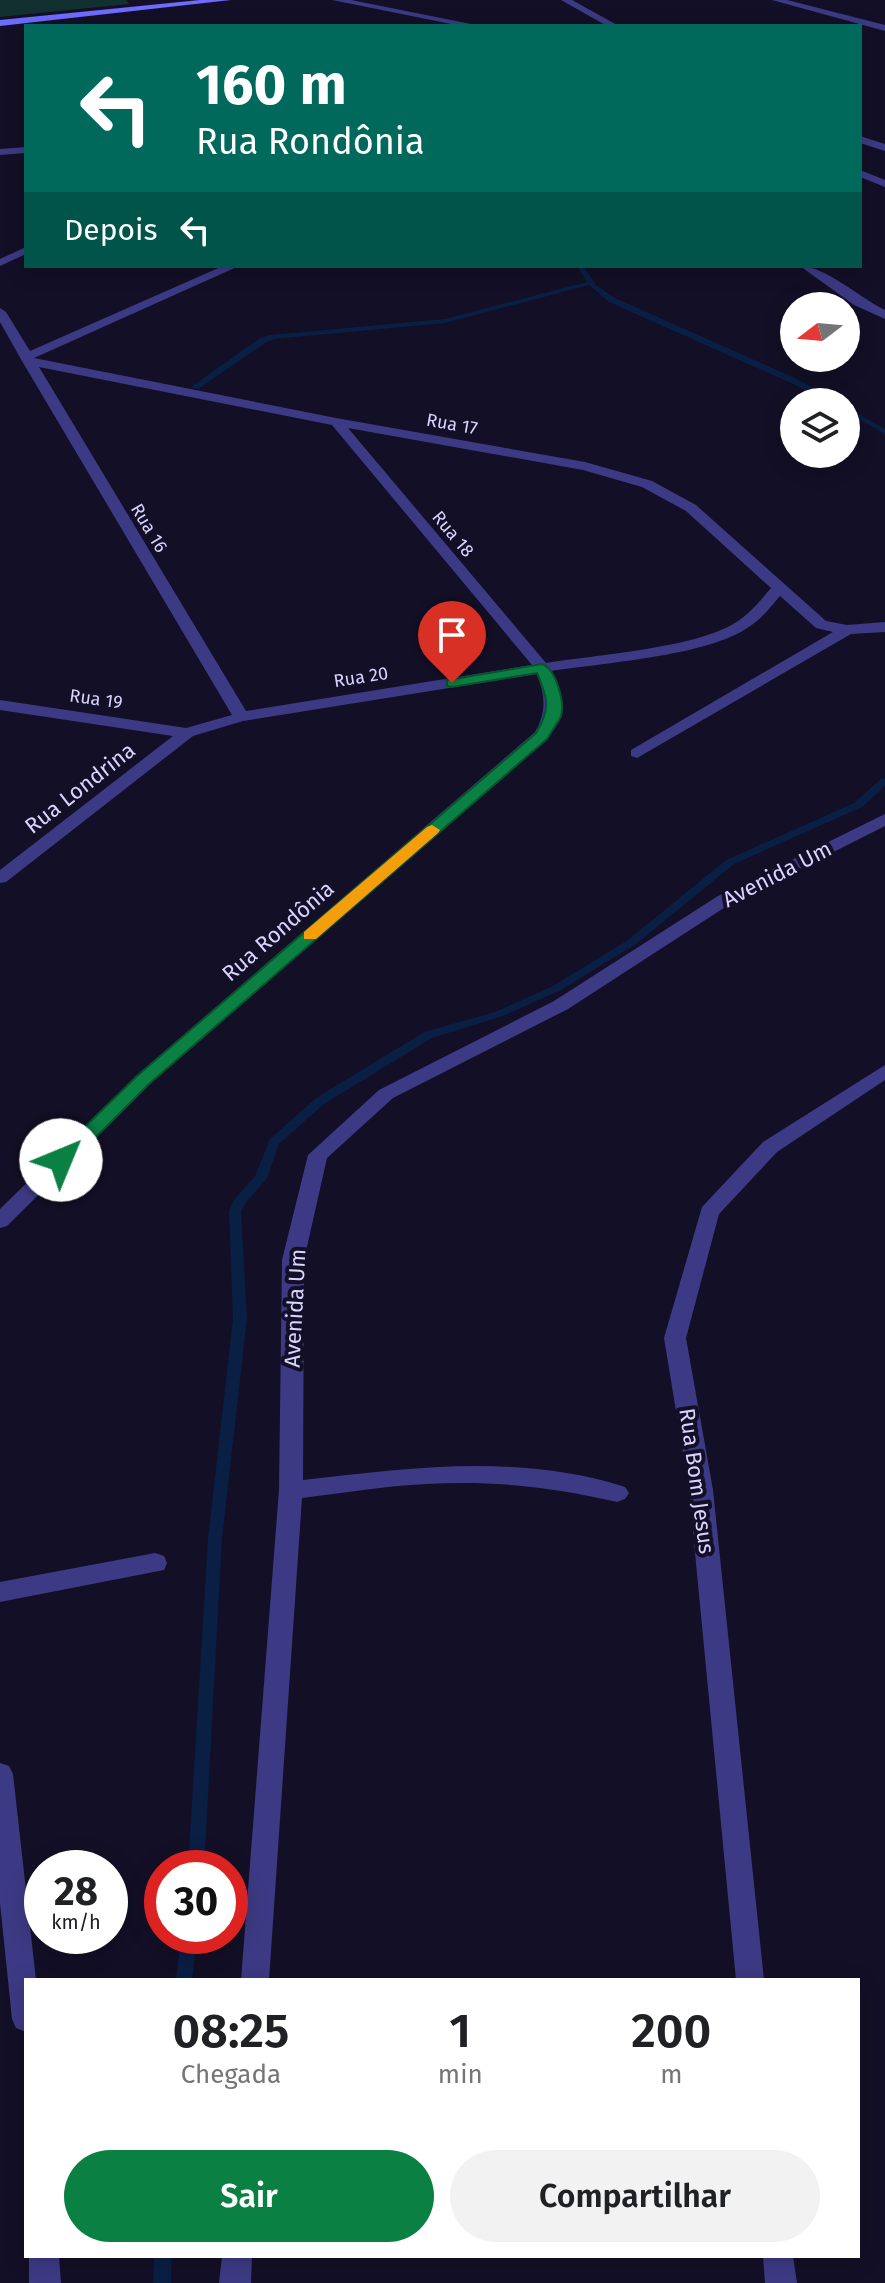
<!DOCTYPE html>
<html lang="pt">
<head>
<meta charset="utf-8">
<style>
	body { margin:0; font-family:"Fira Sans",sans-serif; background:#f2f2f2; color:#202124; height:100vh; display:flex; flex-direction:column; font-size:30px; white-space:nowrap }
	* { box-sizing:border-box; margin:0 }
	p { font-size:26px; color:#757577 }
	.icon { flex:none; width:44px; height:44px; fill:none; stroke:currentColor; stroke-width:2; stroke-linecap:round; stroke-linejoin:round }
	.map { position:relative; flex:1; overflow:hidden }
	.sheet { position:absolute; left:24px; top:1978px; width:836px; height:280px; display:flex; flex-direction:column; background:#fff; border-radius:0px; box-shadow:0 4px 20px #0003 }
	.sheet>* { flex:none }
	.banner { position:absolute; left:24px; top:24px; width:838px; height:244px; border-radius:0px; box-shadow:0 4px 20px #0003; background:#00695c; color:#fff; overflow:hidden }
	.needle { width:52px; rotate:254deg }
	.buttons { position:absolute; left:780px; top:292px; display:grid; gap:16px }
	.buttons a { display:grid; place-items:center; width:80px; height:80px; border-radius:50%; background:#fff; box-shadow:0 4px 20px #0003; font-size:40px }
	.speed { position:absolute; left:24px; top:1850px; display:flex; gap:16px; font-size:40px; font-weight:700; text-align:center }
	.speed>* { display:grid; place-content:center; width:104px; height:104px; border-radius:50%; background:#fff; box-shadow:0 4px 20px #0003; line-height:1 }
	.speed small { font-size:20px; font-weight:400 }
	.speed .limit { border:12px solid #d22; background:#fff; color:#111 }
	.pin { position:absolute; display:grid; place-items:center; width:68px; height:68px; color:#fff; margin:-82px -34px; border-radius:50% 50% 50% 0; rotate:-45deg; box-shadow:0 0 8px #0007 }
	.pin .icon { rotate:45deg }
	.me { position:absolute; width:88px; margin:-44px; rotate:45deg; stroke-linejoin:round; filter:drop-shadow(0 0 6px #0008) }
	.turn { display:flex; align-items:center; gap:28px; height:168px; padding:0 40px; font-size:36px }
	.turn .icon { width:104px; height:104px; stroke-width:2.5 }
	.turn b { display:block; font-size:56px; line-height:68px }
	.then { display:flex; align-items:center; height:76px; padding:0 40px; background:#0003; gap:16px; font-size:30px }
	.eta { display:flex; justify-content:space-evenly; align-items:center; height:136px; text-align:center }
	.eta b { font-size:48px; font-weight:600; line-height:56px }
	.primary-button { display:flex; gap:16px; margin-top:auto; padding:16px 40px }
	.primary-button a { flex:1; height:92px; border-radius:48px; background:#0b8043; color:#fff; font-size:32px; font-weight:600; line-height:92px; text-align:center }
	.primary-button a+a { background:#f2f2f2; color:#202124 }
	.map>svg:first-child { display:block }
	.green { fill:#12302f }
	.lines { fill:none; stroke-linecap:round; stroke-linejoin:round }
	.stream { fill:#0a1f44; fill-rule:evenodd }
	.minor { fill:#3d3a85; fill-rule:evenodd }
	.secondary { fill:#6f6bff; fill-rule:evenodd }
	.route { fill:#0b8043; stroke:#07532c; stroke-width:2 }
	.slow { fill:#f59e0b }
	.labels { text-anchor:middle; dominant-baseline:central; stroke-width:8; stroke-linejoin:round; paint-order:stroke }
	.far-street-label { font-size:18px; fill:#d9d4ff; stroke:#130f26 }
	.street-label { font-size:22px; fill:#d9d4ff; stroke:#130f26 }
</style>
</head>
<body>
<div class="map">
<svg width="885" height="2283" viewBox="0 0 885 2283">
	<rect width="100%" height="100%" fill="#130f26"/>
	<!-- green -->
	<polygon class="green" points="0,0 126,0 129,4 0,17"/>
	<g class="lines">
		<!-- stream -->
		<g class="stream">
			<polygon points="577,266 583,266 596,285 615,298 797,379 838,402 828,402 791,383 609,302 589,285 445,323 274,339 265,343 198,389 191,387 259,339 270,335 445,319 587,282"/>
			<polygon points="846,407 885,429 885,434 846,412"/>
			<polygon points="885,778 885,786 862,807 734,864 636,944 561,990 503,1016 432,1038 324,1104 279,1144 267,1178 244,1205 241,1211 247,1318 222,1539 204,1868 188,1868 208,1539 233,1318 229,1211 234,1200 255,1176 270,1139 316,1098 424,1032 495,1012 553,986 628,940 726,860 854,803 881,779"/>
			<polygon points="181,1936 197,1936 192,1980 176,1980"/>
			<polygon points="154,2256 172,2256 171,2283 153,2283"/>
		</g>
		<!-- minor -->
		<g class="minor">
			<polygon points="332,0 351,0 481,26 461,26"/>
			<polygon points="561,0 572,0 619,26 607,26"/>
			<polygon points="772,0 787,0 885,25 885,31"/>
			<polygon points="860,136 885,144 885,151 860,143"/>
			<polygon points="26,147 26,153 0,155 0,149"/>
			<polygon points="860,170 885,180 885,187 860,177"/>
			<polygon points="26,247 26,254 0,266 0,259"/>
			<path d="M223,266H239L34,358L336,418L585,462L652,481L696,505L826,621L847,625L885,622V632L851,634L637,758L631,756V750L833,632L816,628L780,596C769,609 759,622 744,630C702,656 603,663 551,671C562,697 563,714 548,738L150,1084L7,1226L0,1228V1209L136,1076L535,732C547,711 545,696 537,674L243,721L193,736L6,882L0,883V870L173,736L0,710V700L186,728L232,715L22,361L0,322V308L6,312L30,351ZM39,367L332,425L532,665L246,711ZM348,428L583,470L642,487L686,511L771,588C760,601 750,614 735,623C695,648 595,655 546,663Z"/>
			<path d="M800,266C825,266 860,298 885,310V319L854,305Z"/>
			<path d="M885,814V826L730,904L568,1009L393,1098L327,1158L304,1260L303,1480C411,1468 519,1453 625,1487L629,1493L625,1499L617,1502C554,1487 491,1480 426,1484C384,1486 343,1493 302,1498L269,1980H241L279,1490L282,1260L308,1155L379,1090L554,1001L718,896Z"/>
			<polygon points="885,1065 885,1080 777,1152 719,1214 686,1338 713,1490 764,1980 736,1980 689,1490 664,1338 702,1207 763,1142"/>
			<polygon points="155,1553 164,1556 167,1563 164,1570 0,1602 0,1582"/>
			<polygon points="0,1763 9,1766 13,1774 36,1980 26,1980 26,2032 16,2028 12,2019 0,1903"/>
			<polygon points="29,2256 59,2256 61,2283 29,2283"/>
			<polygon points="222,2256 252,2256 251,2283 219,2283"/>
			<polygon points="763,2256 793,2256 797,2283 765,2283"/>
		</g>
		<!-- secondary -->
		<polygon class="secondary" points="200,0 231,0 0,26 0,20"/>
	</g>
	<!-- route -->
	<path class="route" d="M542,664C556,669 565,702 561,716C558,723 551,732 547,739L149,1084L68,1165H55L52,1160L55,1156L137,1076L536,733C551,708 548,699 537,673L452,687L447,686V680Z"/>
	<!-- slow -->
	<polygon class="slow" points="432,825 440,830 438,833 316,939 304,939 304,932 427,827"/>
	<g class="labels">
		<!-- far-street labels -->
		<g class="far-street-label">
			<text transform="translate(452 424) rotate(10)">Rua 17</text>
			<text transform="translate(149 528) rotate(59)">Rua 16</text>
			<text transform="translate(453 534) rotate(50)">Rua 18</text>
			<text transform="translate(361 677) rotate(-9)">Rua 20</text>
			<text transform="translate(96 699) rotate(8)">Rua 19</text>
		</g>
		<!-- street labels -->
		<g class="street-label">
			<text transform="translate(80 788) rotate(-38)">Rua Londrina</text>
			<text transform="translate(777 874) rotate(-27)">Avenida Um</text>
			<text transform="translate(278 931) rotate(-41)">Rua Rondônia</text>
			<text transform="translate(295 1308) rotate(-87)">Avenida Um</text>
			<text transform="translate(697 1481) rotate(82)">Rua Bom Jesus</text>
		</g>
	</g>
</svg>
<div class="buttons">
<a><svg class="needle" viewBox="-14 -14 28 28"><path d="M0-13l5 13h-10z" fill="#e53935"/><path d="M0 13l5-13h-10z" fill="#757577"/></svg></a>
<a><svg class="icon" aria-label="layers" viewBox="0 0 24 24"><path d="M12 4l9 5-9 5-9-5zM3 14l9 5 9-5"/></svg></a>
</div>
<div class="speed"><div>28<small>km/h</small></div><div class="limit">30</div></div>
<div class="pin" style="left:452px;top:683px;background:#d93025"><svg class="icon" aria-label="arrive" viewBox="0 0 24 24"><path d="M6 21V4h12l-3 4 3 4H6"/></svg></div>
<svg class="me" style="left:61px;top:1160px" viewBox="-20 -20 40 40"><circle r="19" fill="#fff"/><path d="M0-13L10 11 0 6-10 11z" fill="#0b8043"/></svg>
<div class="banner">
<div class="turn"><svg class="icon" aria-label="left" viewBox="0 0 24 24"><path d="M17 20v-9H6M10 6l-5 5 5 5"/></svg><div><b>160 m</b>Rua Rondônia</div></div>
<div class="then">Depois<svg class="icon" aria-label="left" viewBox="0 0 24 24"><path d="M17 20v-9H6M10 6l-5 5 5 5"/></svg></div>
</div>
<section class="sheet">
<div class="eta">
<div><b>08:25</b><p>Chegada</p></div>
<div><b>1</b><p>min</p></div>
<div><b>200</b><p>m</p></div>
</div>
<div class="primary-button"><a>Sair</a><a>Compartilhar</a></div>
</section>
</div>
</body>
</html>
